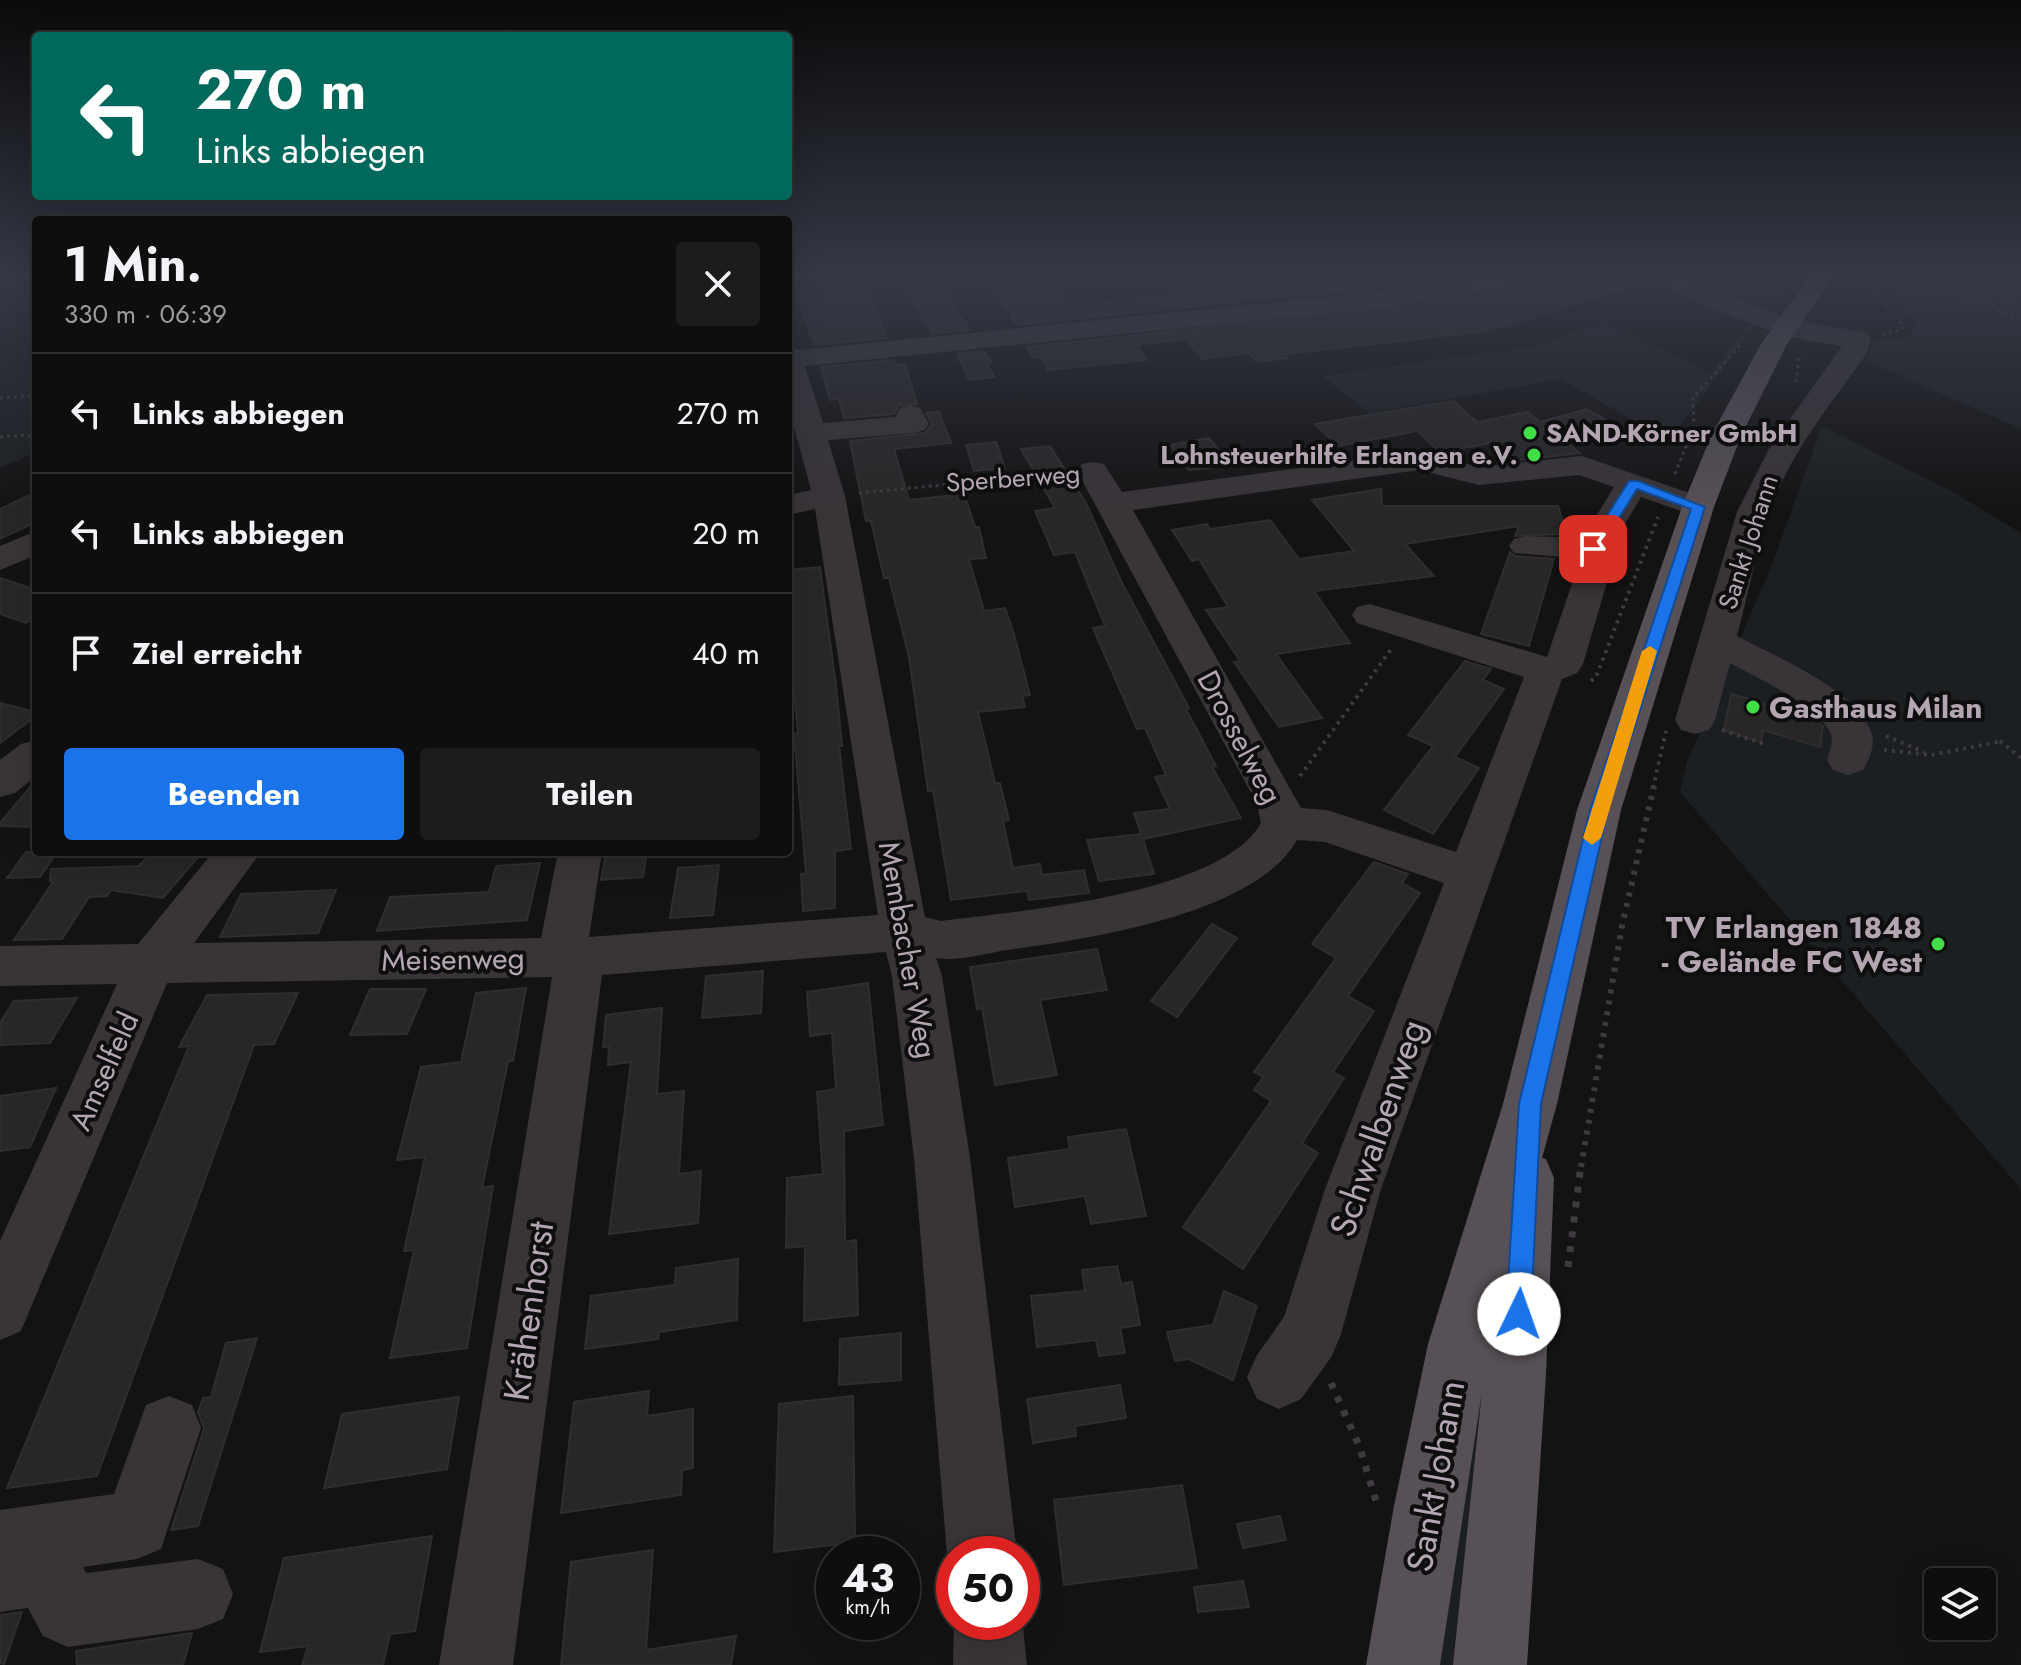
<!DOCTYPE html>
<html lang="de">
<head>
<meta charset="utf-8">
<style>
	body { margin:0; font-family:Jost,sans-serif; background:#1d1c1d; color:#f1f3f6; height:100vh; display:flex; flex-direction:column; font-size:30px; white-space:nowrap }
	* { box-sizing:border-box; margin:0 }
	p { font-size:26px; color:#9b9c9e }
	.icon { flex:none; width:44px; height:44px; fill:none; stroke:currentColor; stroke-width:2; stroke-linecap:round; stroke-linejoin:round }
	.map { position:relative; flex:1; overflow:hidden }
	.sheet { position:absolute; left:32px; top:216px; width:760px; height:640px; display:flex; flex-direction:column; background:#0f0e0f; border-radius:8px; box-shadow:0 8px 32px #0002,0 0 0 2px #2f2e2f }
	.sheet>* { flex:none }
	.hud { position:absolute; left:32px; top:32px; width:760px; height:168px; border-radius:8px; box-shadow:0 8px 32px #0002,0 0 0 2px #2f2e2f; background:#00695c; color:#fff; overflow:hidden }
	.fabs { position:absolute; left:1924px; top:1568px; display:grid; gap:16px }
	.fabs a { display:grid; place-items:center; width:72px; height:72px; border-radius:8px; background:#0f0e0f; box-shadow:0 8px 32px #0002,0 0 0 2px #2f2e2f; font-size:40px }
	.speed { position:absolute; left:816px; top:1536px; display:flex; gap:16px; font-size:40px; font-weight:700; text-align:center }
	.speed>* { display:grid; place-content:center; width:104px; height:104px; border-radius:50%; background:#0f0e0f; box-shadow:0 8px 32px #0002,0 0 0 2px #2f2e2f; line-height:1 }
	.speed small { font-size:20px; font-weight:400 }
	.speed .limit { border:12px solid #d22; background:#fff; color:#111 }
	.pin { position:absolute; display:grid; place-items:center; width:68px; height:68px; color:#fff; margin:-34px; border-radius:16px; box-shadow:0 4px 12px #0006 }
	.me { position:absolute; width:88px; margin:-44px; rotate:3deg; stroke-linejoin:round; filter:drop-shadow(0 0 6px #0008) }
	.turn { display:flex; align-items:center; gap:28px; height:168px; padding:0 32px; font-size:36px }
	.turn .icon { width:104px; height:104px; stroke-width:2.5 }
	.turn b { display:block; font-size:56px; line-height:68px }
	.round { display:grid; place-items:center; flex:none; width:84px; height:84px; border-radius:8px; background:#1d1c1d }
	.summary { display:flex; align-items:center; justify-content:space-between; height:136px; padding:0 32px }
	h1 { font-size:48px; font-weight:700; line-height:60px }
	.action { display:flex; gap:16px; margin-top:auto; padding:16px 32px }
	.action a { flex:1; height:92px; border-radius:8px; background:#1a73e8; color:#fff; font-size:32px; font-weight:700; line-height:92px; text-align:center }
	.action a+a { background:#1d1c1d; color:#f1f3f6 }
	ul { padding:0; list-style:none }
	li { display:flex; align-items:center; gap:24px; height:120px; padding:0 32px; border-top:2px solid #2f2e2f }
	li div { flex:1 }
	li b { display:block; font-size:30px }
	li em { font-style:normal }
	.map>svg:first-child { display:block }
	.green { fill:#1c1f21 }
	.building { fill:#282627; stroke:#302d2f; stroke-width:2 }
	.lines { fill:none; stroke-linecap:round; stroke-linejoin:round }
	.path-far3 { stroke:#3f3a3f; stroke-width:3; stroke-dasharray:3 4; stroke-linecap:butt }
	.path-far2 { stroke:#3f3a3f; stroke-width:4; stroke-dasharray:3 5; stroke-linecap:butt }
	.path-far1 { stroke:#3f3a3f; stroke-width:6; stroke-dasharray:4 7; stroke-linecap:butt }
	.path { stroke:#3f3a3f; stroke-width:7; stroke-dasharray:6 9; stroke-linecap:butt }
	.minor { fill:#393438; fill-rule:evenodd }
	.major { fill:#575056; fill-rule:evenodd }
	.route { fill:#1a73e8; stroke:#114b97; stroke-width:2 }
	.slow { fill:#f59e0b }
	.poi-dot { fill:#41de46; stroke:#0f0e0f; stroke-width:3 }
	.labels { text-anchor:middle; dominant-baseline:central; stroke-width:8; stroke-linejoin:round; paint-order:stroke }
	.far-poi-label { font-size:26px; font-weight:bold; fill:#b3a6b2; stroke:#0f0e0f; text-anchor:start }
	.far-street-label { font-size:26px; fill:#b3a6b2; stroke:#0f0e0f }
	.poi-label { font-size:30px; font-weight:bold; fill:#b3a6b2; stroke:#0f0e0f; text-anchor:start }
	.street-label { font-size:30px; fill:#b3a6b2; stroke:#0f0e0f }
	.near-street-label { font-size:36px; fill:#b3a6b2; stroke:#0f0e0f }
</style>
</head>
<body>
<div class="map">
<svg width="2021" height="1665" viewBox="0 0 2021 1665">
	<rect width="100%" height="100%" fill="#141314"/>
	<!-- green -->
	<g class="green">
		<polygon points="0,278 36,278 36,452 0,468"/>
		<polygon points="1756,278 1790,278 1669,441 1561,379 1369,413 1323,376 1536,346 1602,322 1710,373 1742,334 1760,304 1725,297"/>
		<polygon points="1903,278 2021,278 2021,429 1865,360 1875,340 1909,338 1916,325 1892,296"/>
		<polygon points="1822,426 1953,492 2021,533 2021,1189 1680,792 1687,762 1772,565"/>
		<polygon points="1487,1367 1465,1665 1431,1665 1482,1368"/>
	</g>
	<!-- building -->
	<g class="building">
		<polygon points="898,278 934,278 970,330 933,334"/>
		<polygon points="990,278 1061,278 1062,306 1361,278 1460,278 1016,325"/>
		<polygon points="1534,278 1638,278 1638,283 1507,326 1484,329 1486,331 1284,354 1287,358 1257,362 1249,353 1202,359 1186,339 1137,345 1146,360 1048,370 1041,357 1034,358 1027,347 1468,299 1529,286"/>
		<polygon points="868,288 886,338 815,345 796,296"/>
		<polygon points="984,351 992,362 987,363 994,377 969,380 957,354"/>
		<polygon points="894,360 896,365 905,364 917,404 899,405 894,414 844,418 839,399 830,400 821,367"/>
		<polygon points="1453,401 1477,422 1528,412 1540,422 1587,409 1614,425 1562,439 1580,453 1519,460 1498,442 1440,452 1417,431 1338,446 1315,424"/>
		<polygon points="939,412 951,443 894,449 909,500 964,494 975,527 979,527 986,558 969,559 984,611 1005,608 1013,631 1030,695 1022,696 1025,707 978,712 995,783 1000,783 1009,820 1003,821 1013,868 1040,864 1042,875 1084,870 1089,893 1029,900 1027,891 951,900 933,790 928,791 909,657 889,578 884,578 871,521 866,521 850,441 925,433 932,424 926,413"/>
		<polygon points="1209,438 1231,465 1189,470 1170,445"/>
		<polygon points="996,442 1005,468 974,471 966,445"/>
		<polygon points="1050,446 1086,503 1121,581 1189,708 1186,709 1216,766 1212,767 1241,818 1143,839 1154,874 1099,881 1087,840 1141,834 1134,813 1170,809 1155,777 1166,775 1145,728 1137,729 1093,628 1105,626 1075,552 1054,555 1035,511 1055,508 1021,449"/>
		<polygon points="1381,489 1382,506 1558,506 1564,525 1562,534 1515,536 1519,526 1405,544 1434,576 1314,591 1350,643 1276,654 1322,718 1279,727 1234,662 1240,661 1206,610 1228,607 1199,559 1192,561 1172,530 1207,524 1210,529 1270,520 1299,559 1354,551 1312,500"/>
		<polygon points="36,492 36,522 0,539 0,509"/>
		<polygon points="1510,552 1514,556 1554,559 1529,646 1481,634"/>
		<polygon points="820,567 836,685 842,746 839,746 851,849 835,851 835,908 803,911 801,874 806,873 794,734 798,733 788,626 788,570"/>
		<polygon points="0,578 36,590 36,617 26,623 0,614"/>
		<polygon points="1465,661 1491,669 1483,680 1504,689 1455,757 1479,768 1433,834 1384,810 1433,746 1408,735"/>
		<polygon points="1731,694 1815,718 1823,727 1820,747 1763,730 1761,742 1724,730"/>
		<polygon points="0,703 36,712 36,716 0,743"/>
		<polygon points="36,780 36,827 0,826 0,823"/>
		<polygon points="26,852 57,852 40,877 7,878"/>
		<polygon points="152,852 198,857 163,898 111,890 107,896 89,897 62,939 14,940 53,882 50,881 51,869 139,866"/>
		<polygon points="606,852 647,852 643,877 601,880"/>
		<polygon points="1374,862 1408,874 1402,883 1420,893 1348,996 1374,1011 1333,1072 1344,1078 1302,1143 1318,1153 1243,1269 1183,1227 1271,1101 1254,1090 1263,1077 1254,1072 1336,958 1312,944"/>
		<polygon points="540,863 527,920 377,931 390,897 489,892 496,866"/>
		<polygon points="719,865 713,915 670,918 678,868"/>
		<polygon points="336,890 318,933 220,937 241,894"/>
		<polygon points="1212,924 1237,938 1177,1017 1151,1001"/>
		<polygon points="1097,949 1107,990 1040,1000 1057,1075 995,1085 982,1008 977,1009 970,967"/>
		<polygon points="763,971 761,1013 702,1018 706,976"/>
		<polygon points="868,983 883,1125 844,1131 845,1242 856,1240 858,1315 804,1321 805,1246 786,1248 787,1178 823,1174 817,1092 836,1089 832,1033 810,1036 807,992"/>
		<polygon points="526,988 513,1061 508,1061 482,1188 493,1186 467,1348 390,1358 414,1250 404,1251 425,1157 397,1160 421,1067 461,1062 476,993"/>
		<polygon points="370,989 426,989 407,1034 350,1035"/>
		<polygon points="298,993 274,1044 254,1045 97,1476 7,1488 189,1046 179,1047 207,995"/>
		<polygon points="77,998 50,1043 0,1045 0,1023 14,1001"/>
		<polygon points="662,1008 657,1094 684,1091 679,1174 701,1171 698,1223 609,1234 631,1062 608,1065 609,1046 603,1047 606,1015"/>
		<polygon points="56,1088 30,1147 0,1151 0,1096"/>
		<polygon points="1126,1129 1146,1216 1091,1224 1085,1196 1015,1207 1008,1158 1070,1149 1068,1137"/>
		<polygon points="738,1259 737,1320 659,1332 658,1339 585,1349 591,1296 675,1285 676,1268"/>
		<polygon points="1117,1266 1121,1284 1132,1282 1140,1325 1120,1328 1125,1353 1099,1356 1096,1340 1037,1347 1031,1296 1085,1291 1082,1270"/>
		<polygon points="1224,1291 1257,1306 1233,1380 1189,1359 1175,1361 1167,1332 1213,1325"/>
		<polygon points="901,1333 901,1380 839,1385 840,1339"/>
		<polygon points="257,1338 198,1526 171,1530 204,1429 198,1412 203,1398 211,1397 226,1343"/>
		<polygon points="1120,1385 1126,1418 1075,1426 1076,1436 1033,1443 1027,1399"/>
		<polygon points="649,1391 647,1416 693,1409 693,1468 682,1470 681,1495 561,1513 574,1402"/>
		<polygon points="853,1396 855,1542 774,1552 779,1404"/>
		<polygon points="459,1397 447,1469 324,1488 342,1414"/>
		<polygon points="1182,1485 1197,1568 1064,1585 1054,1500"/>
		<polygon points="1280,1516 1286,1540 1243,1548 1237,1524"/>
		<polygon points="432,1536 415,1631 390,1634 383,1665 302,1665 308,1646 260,1652 284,1558"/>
		<polygon points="653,1550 646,1650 736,1636 731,1665 561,1665 571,1562"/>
		<polygon points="1243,1581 1249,1607 1198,1612 1194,1587"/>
		<polygon points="22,1612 4,1664 0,1663 0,1615"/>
		<polygon points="192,1633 183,1665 77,1665 76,1651"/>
	</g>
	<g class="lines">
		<!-- path-far3 -->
		<g class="path-far3">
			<polyline points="1885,281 1958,297 2021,303"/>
			<polyline points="1986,302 2021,321"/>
			<polyline points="1882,335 1901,330 1904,326 1881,301 1878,292 1887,278"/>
			<polyline points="1796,382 1799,357"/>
			<polyline points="0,398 36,395"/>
			<polyline points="0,437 26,435 36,439"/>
			<polyline points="1675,474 1694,426 1693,398 1742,343"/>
			<polyline points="859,493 1068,473"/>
		</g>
		<!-- path-far2 -->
		<g class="path-far2">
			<polyline points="1591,681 1596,677 1658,517"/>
			<polyline points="1722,730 1764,744"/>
			<polyline points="1886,736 1924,752"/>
			<polyline points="2000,741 2021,758"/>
			<polyline points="1884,750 1931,755 2003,741"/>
			<polyline points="1300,776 1392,648"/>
			<polyline points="1653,788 1666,731"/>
		</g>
		<!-- path-far1 -->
		<polyline class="path-far1" points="1581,1167 1622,926 1654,786"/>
		<!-- path -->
		<g class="path">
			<polyline points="1568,1267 1581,1165"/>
			<polyline points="1331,1383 1360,1448 1378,1508"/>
		</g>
		<!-- minor -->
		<g class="minor">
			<path d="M1484,278H1531L1528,283L1468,296L1360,310L805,366L823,423L896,417L900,408L910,405L920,408L929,424L924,430L914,433L828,440L845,496L925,917L941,921C1017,911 1221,895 1261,823L1257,804L1077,471L1082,464L1093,462L1104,464L1122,492L1419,452L1479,467L1582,456L1710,500L1714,507L1710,514L1698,517L1641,497L1610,549V572L1583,664L1577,673L1562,679L1381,1189L1341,1334L1332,1356L1301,1399L1279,1409L1257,1399L1247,1377L1257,1355L1284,1317L1325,1189L1444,883L1325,842L1297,840C1255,915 1087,939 1008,950C986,953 958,962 936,958L942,976L970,1158L1017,1554H954V1570L947,1554L914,1158L892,976L886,952L602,975L513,1665H439L552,977L167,983L21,1331L0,1340V1241L117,984L0,986V946L138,944L213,852H261L194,943L541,938L558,852H602L589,937L878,915L815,509L788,515V495L811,490L788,404V346L799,350L1360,294ZM1419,470L1479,485L1579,475L1614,487L1583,538L1526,536L1514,539L1509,546L1514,553L1576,558V572L1547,657L1370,604L1357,607L1352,615L1357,623L1524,677L1456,852L1327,810L1301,808L1133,510Z"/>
			<path d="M1651,278H1684L1792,320L1858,331L1867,333L1871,339L1867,353C1831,404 1791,451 1770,511C1756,551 1748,595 1737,636C1774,656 1861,691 1872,735C1875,747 1869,760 1863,770L1848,775L1833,770L1827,760C1830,751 1835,739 1829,730C1813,703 1757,678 1730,663L1715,720L1709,730L1695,734L1681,730L1675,720L1737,512L1769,449L1842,346C1776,339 1714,309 1654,283Z"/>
			<polygon points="36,531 36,555 0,570 0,546"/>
			<polygon points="36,740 36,776 15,793 0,797 0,760 21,744"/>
			<polygon points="169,1396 192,1405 201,1428 161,1549 137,1559 83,1567 86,1573 198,1559 223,1569 233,1594 223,1619 198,1629 68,1647 43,1636 28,1608 0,1612 0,1510 114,1494 146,1405"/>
			<polygon points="954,1618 954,1622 1022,1622 1022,1618 1027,1665 953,1665"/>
		</g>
		<!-- major -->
		<polygon class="major" points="1808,278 1832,278 1787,344 1741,436 1714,507 1621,810 1557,1104 1542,1158 1546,1159 1554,1178 1546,1374 1527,1665 1453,1665 1482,1392 1440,1665 1366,1665 1394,1506 1428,1344 1503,1104 1577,810 1682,507 1711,436 1761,344"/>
	</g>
	<!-- sky -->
	<linearGradient id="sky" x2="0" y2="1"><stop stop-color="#0b0a0b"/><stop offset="0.54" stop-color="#343945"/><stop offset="1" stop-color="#343945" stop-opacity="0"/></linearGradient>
	<rect width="2021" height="511" fill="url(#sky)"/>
	<!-- route -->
	<polygon class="route" points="1629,481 1638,481 1705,507 1608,810 1541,1104 1531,1314 1528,1323 1519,1326 1510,1323 1506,1314 1519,1104 1590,810 1691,509 1637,489 1598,552 1588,552 1586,549"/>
	<!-- slow -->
	<polygon class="slow" points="1650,646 1657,651 1601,838 1592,845 1583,838 1642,651"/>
	<!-- markers -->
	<g class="poi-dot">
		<circle cx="1530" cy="433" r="8"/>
		<circle cx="1534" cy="455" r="8"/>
		<circle cx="1753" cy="707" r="8"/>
		<circle cx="1938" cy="944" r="8"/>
	</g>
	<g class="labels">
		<!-- far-poi labels -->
		<g class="far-poi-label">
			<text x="1546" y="433">SAND-Körner GmbH</text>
			<text x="1518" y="455" text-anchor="end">Lohnsteuerhilfe Erlangen e.V.</text>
		</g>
		<!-- far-street labels -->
		<g class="far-street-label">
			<text transform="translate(1013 478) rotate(-4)">Sperberweg</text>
			<text transform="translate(1748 542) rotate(-72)">Sankt Johann</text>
		</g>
		<!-- poi labels -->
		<g class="poi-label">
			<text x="1769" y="707">Gasthaus Milan</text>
			<text x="1922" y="927" text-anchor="end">TV Erlangen 1848<tspan x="1922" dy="34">- Gelände FC West</tspan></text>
		</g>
		<!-- street labels -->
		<g class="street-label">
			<text transform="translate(1240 737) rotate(62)">Drosselweg</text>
			<text transform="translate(908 950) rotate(80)">Membacher Weg</text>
			<text transform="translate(453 959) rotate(-1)">Meisenweg</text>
			<text transform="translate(104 1071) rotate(-66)">Amselfeld</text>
		</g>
		<!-- near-street labels -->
		<g class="near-street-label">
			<text transform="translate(1377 1128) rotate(-71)">Schwalbenweg</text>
			<text transform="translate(528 1311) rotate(-82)">Krähenhorst</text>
			<text transform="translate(1435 1476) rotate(-80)">Sankt Johann</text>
		</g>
	</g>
</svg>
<div class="fabs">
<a><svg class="icon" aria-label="layers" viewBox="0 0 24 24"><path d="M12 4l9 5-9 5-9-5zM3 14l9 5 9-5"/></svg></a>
</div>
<div class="speed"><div>43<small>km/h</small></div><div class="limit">50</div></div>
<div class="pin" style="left:1593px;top:549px;background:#d93025"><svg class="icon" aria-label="arrive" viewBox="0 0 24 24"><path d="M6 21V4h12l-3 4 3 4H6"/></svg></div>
<svg class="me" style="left:1519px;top:1314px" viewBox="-20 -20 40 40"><circle r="19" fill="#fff"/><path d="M0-13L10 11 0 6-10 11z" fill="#1a73e8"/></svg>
<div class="hud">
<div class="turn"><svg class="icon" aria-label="left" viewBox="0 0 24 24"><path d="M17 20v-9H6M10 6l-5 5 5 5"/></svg><div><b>270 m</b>Links abbiegen</div></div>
</div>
<section class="sheet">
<div class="summary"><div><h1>1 Min.</h1><p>330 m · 06:39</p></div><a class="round"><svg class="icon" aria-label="close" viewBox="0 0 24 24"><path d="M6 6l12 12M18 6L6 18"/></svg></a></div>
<ul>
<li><svg class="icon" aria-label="left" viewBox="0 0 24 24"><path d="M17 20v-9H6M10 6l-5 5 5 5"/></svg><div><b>Links abbiegen</b></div><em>270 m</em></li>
<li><svg class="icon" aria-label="left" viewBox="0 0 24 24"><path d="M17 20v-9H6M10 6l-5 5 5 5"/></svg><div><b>Links abbiegen</b></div><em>20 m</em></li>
<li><svg class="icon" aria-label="arrive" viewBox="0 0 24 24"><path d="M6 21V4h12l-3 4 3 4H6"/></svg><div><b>Ziel erreicht</b></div><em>40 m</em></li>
</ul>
<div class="action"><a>Beenden</a><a>Teilen</a></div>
</section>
</div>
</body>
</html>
